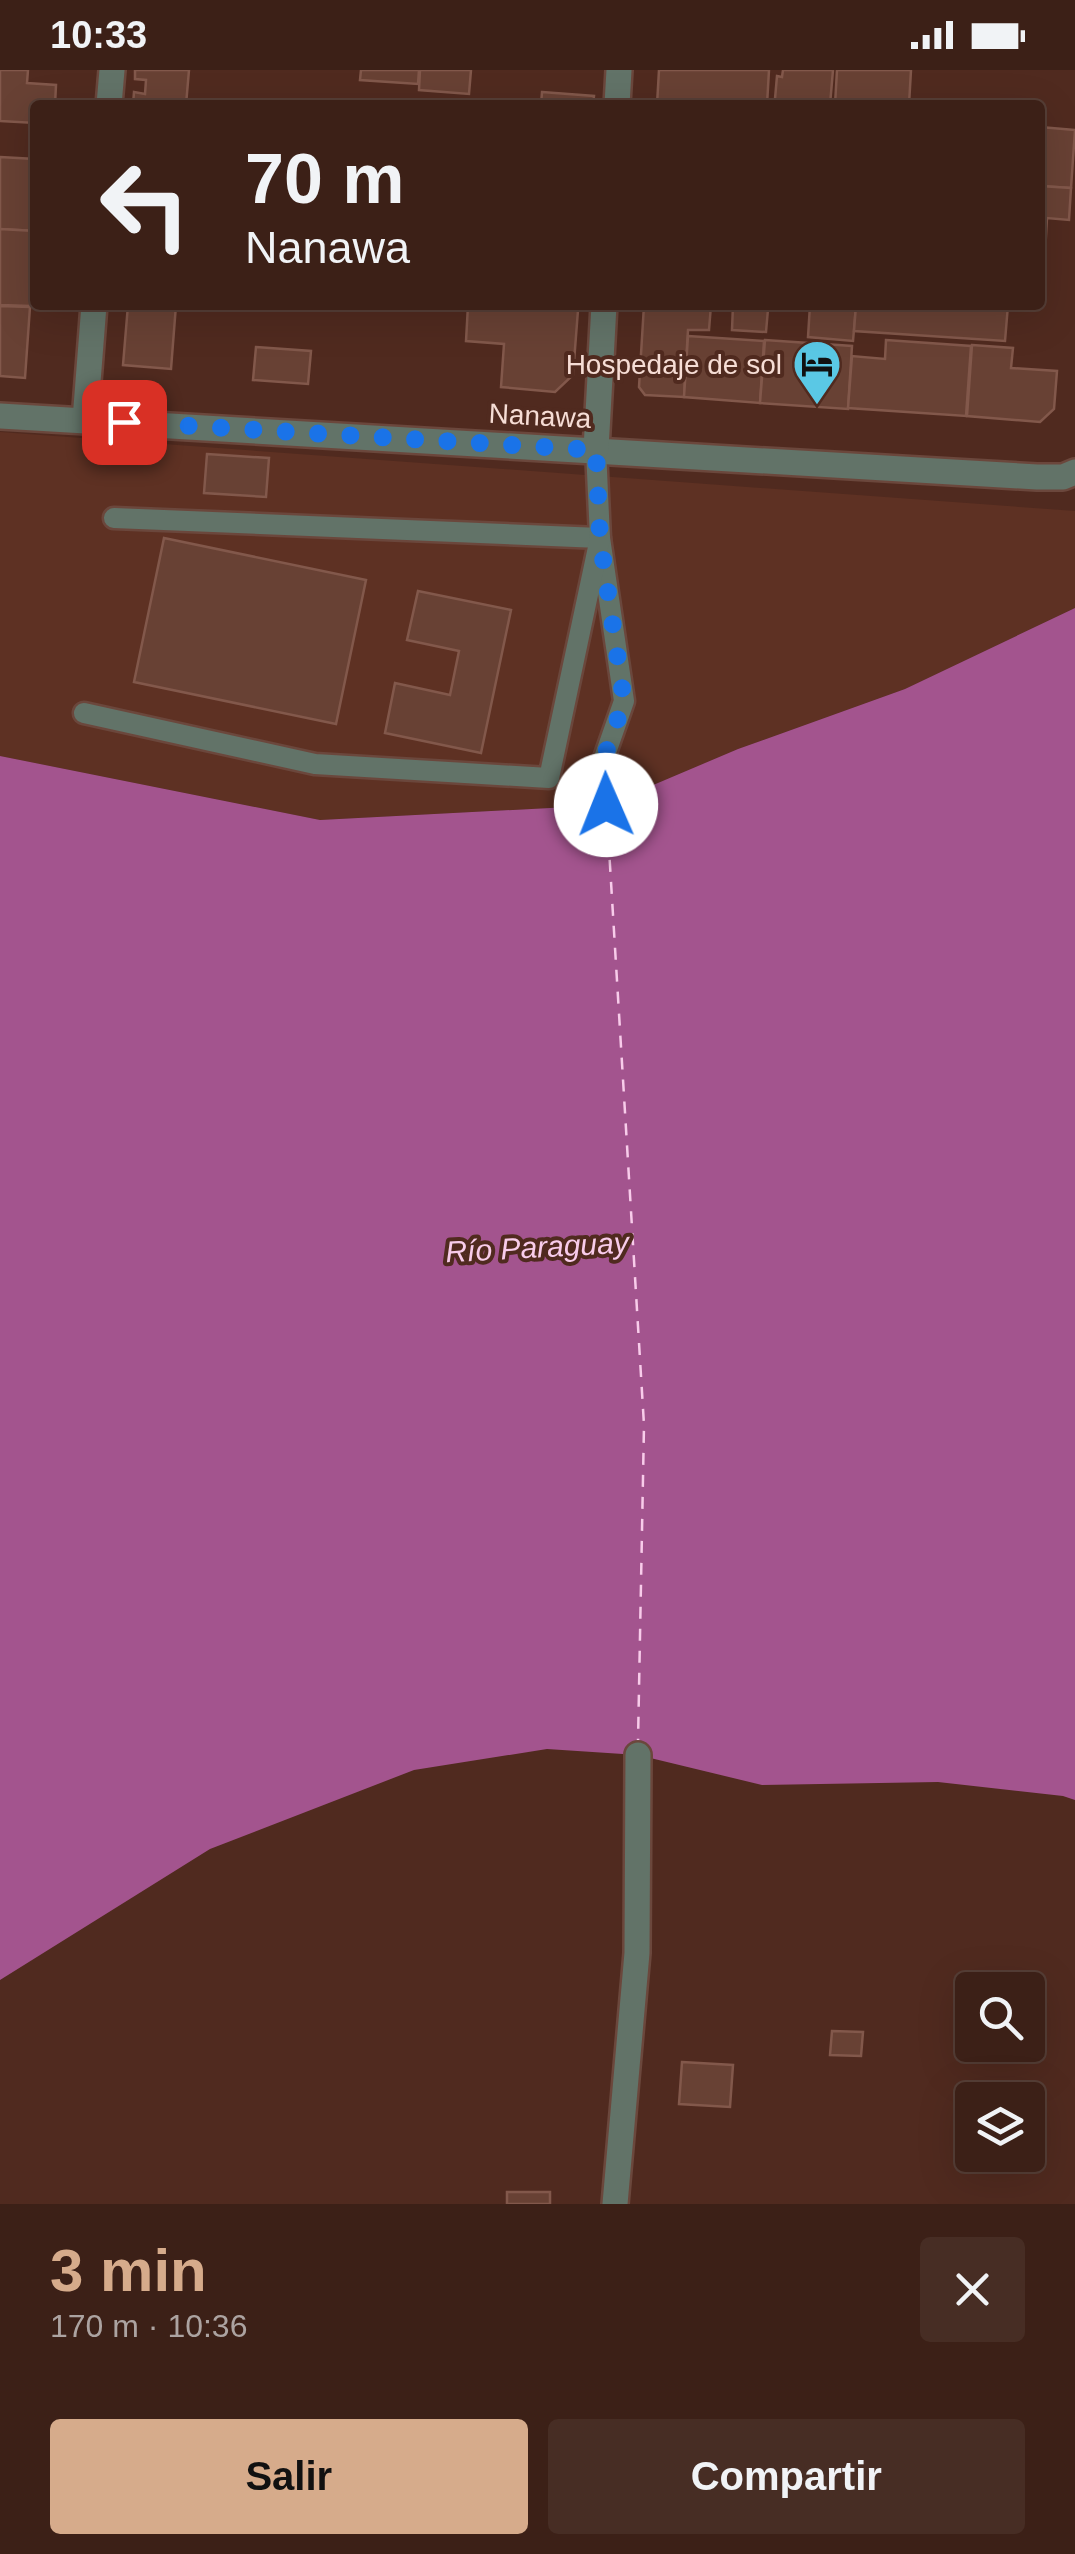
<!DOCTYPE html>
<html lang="es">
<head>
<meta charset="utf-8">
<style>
	body { margin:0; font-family:Arial,sans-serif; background:#472d24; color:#f1f3f6; height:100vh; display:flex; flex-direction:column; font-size:38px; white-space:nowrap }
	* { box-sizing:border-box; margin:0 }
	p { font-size:32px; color:#aca3a1 }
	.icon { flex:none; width:55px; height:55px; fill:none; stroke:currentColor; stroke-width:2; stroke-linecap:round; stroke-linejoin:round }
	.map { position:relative; height:2134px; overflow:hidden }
	.drawer { display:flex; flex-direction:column; background:#3c2017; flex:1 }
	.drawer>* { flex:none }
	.hud { position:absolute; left:30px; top:30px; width:1015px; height:210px; border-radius:10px; box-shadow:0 10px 40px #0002,0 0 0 2px #553e36; background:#3c2017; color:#f1f3f6; overflow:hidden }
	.controls { position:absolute; left:955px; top:1902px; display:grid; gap:20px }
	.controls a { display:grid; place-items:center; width:90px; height:90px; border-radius:10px; background:#3c2017; box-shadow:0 10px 40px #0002,0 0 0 2px #553e36; font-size:50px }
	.pin { position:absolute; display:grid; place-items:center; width:85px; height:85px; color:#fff; margin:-42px; border-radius:20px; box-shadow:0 5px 15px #0006 }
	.me { position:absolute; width:110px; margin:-55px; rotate:359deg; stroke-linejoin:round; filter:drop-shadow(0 0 8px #0008) }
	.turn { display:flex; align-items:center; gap:35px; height:210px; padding:0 50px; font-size:45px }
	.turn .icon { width:130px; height:130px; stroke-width:2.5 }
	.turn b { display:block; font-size:70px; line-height:85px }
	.round { display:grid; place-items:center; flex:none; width:105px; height:105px; border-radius:10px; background:#472d24 }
	.head { display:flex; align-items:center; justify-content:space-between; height:170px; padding:0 50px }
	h1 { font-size:60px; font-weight:600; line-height:75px; color:#d6ab8b }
	.primary-button { display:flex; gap:20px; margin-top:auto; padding:20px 50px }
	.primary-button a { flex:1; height:115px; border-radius:10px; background:#d6ab8b; color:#111; font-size:40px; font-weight:600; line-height:115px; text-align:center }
	.primary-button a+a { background:#472d24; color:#f1f3f6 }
	.status { display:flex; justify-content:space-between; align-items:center; height:70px; padding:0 50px; background:#3c2017; direction:ltr }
	.status svg { height:28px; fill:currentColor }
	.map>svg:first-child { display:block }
	.built { fill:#5e3123 }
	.water { fill:#a3548e }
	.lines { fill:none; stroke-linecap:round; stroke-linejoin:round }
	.ferry { stroke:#f8ccea; stroke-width:2.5; stroke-dasharray:12 10; stroke-linecap:butt }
	.building { fill:#684134; stroke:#82584b; stroke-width:2.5 }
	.lane-casing { stroke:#6b473c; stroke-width:25 }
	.street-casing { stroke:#6b473c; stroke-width:30 }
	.lane { stroke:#627368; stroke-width:20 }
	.street { stroke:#627368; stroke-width:25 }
	.route { stroke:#1a73e8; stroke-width:18; stroke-dasharray:0 32.4 }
	.labels { text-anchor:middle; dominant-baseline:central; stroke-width:8; stroke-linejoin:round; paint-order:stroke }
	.poi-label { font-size:28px; fill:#f6ddd5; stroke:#502a1f; text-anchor:end }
	.street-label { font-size:28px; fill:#f6ddd5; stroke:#502a1f }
	.water-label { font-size:30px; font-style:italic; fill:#f8ccea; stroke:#502a1f }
</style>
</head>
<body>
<div class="status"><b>10:33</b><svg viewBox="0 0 49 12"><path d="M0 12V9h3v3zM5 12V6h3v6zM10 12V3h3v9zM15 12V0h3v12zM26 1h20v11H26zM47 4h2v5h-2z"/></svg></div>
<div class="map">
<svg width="1075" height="2134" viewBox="0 0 1075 2134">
	<rect width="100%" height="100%" fill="#502a1f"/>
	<!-- built -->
	<polygon class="built" points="0,362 1075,441 1075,538 905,619 738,679 606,735 320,750 0,686"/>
	<!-- water -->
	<polygon class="water" points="1075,538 1075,1730 1063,1726 938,1712 762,1715 638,1685 547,1679 414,1700 210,1779 0,1910 0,686 320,750 606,735 738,679 905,619"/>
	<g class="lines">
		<!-- ferry -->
		<polyline class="ferry" points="607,746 644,1355 638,1672"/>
	</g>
	<!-- building -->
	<g class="building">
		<polygon points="0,0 28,0 27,13 56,15 55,35 35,35 35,53 0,51"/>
		<polygon points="135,0 189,0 186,35 133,35 134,22 145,24 146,10 135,9"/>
		<polygon points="361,0 419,0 418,14 360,10"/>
		<polygon points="420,0 471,0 469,24 419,20"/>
		<polygon points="659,0 769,0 767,35 657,35"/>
		<polygon points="783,0 833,0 830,35 781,35 781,30 775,29 777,6 782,7"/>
		<polygon points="837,0 911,0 909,35 835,35"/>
		<polygon points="542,22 594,26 593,35 541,35"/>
		<polygon points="1040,57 1075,60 1071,118 1040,116"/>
		<polygon points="0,87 35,89 35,161 0,159"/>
		<polygon points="1040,116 1071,118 1069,150 1047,148 1045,183 1040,182"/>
		<polygon points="0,159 35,161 30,236 0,235"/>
		<polygon points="128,235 176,235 171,299 123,295"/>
		<polygon points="468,235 578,240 573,305 555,322 501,317 504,274 466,271"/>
		<polygon points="516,235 579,235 578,239"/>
		<polygon points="644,235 711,235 709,260 688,260 684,327 645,325 639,317"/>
		<polygon points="733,235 761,235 761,238 768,239 766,262 732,260"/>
		<polygon points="810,235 856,235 853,271 808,267"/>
		<polygon points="856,235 1008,235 1005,271 854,261"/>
		<polygon points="0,236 30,237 25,308 0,306"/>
		<polygon points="688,266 764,271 760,333 684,327"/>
		<polygon points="765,270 852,276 848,339 760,333"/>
		<polygon points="886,270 971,276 966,346 848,338 852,286 885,289"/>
		<polygon points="972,275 1013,278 1011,298 1057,301 1054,339 1040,352 967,346"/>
		<polygon points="256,277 311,281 308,314 253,310"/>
		<polygon points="207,384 269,388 266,427 204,423"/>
		<polygon points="164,468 366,510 336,654 134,612"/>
		<polygon points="418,521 511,540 481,683 385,663 395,613 450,625 459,581 407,570"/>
		<polygon points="832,1961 863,1962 861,1986 830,1985"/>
		<polygon points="682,1992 733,1995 730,2037 679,2034"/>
		<rect x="507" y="2122" width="43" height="12"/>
	</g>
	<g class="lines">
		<!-- lane casing -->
		<g class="lane-casing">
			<g id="lane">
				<polyline points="114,448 600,468 624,631 603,691 606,735"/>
				<polyline points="84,643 315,694 549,708 600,468 596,379"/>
			</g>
		</g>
		<!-- street casing -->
		<g class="street-casing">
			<g id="street">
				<polyline points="109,35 112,0"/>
				<polyline points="617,35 619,0"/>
				<polyline points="0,346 1037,407 1063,407 1075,402"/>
				<polyline points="85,350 94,235"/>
				<polyline points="596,379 604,235"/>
				<polyline points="615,2134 637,1883 638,1685"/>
			</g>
		</g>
		<!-- lane -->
		<use href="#lane" class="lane"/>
		<!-- street -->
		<use href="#street" class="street"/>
	</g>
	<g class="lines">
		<!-- route -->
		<polyline class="route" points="124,352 596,380 600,468 624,631 603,691 606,735"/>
	</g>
	<!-- icons -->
	<defs>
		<g id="hotel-pin" transform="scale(2.5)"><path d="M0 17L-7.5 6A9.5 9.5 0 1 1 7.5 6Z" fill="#5ac8e5" stroke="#502a1f"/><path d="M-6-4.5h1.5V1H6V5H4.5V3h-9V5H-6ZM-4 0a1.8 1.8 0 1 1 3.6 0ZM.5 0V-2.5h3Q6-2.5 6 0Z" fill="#111"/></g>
	</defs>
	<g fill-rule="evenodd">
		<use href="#hotel-pin" x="817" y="294"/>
	</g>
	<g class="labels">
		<!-- poi labels -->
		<g class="poi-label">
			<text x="782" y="294">Hospedaje de sol</text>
		</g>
		<!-- street labels -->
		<g class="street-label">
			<text transform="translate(540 346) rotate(3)">Nanawa</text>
		</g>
		<!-- water labels -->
		<g class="water-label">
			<text transform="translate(537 1177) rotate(-3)">Río Paraguay</text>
		</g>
	</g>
</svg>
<div class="controls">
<a><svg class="icon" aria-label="search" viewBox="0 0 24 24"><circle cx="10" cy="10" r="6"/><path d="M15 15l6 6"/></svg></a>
<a><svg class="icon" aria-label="layers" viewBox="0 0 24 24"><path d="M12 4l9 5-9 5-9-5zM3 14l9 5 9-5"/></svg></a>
</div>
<div class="pin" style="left:124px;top:352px;background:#d93025"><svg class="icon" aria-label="arrive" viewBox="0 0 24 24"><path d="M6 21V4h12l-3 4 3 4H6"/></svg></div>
<svg class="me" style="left:606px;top:735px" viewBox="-20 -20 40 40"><circle r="19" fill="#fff"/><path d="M0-13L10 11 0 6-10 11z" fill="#1a73e8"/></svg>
<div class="hud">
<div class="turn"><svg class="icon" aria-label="left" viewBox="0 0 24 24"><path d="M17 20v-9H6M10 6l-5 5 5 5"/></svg><div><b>70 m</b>Nanawa</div></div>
</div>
</div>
<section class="drawer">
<div class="head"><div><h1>3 min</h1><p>170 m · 10:36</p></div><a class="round"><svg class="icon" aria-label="close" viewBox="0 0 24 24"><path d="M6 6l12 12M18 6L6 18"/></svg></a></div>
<div class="primary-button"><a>Salir</a><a>Compartir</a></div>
</section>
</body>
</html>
